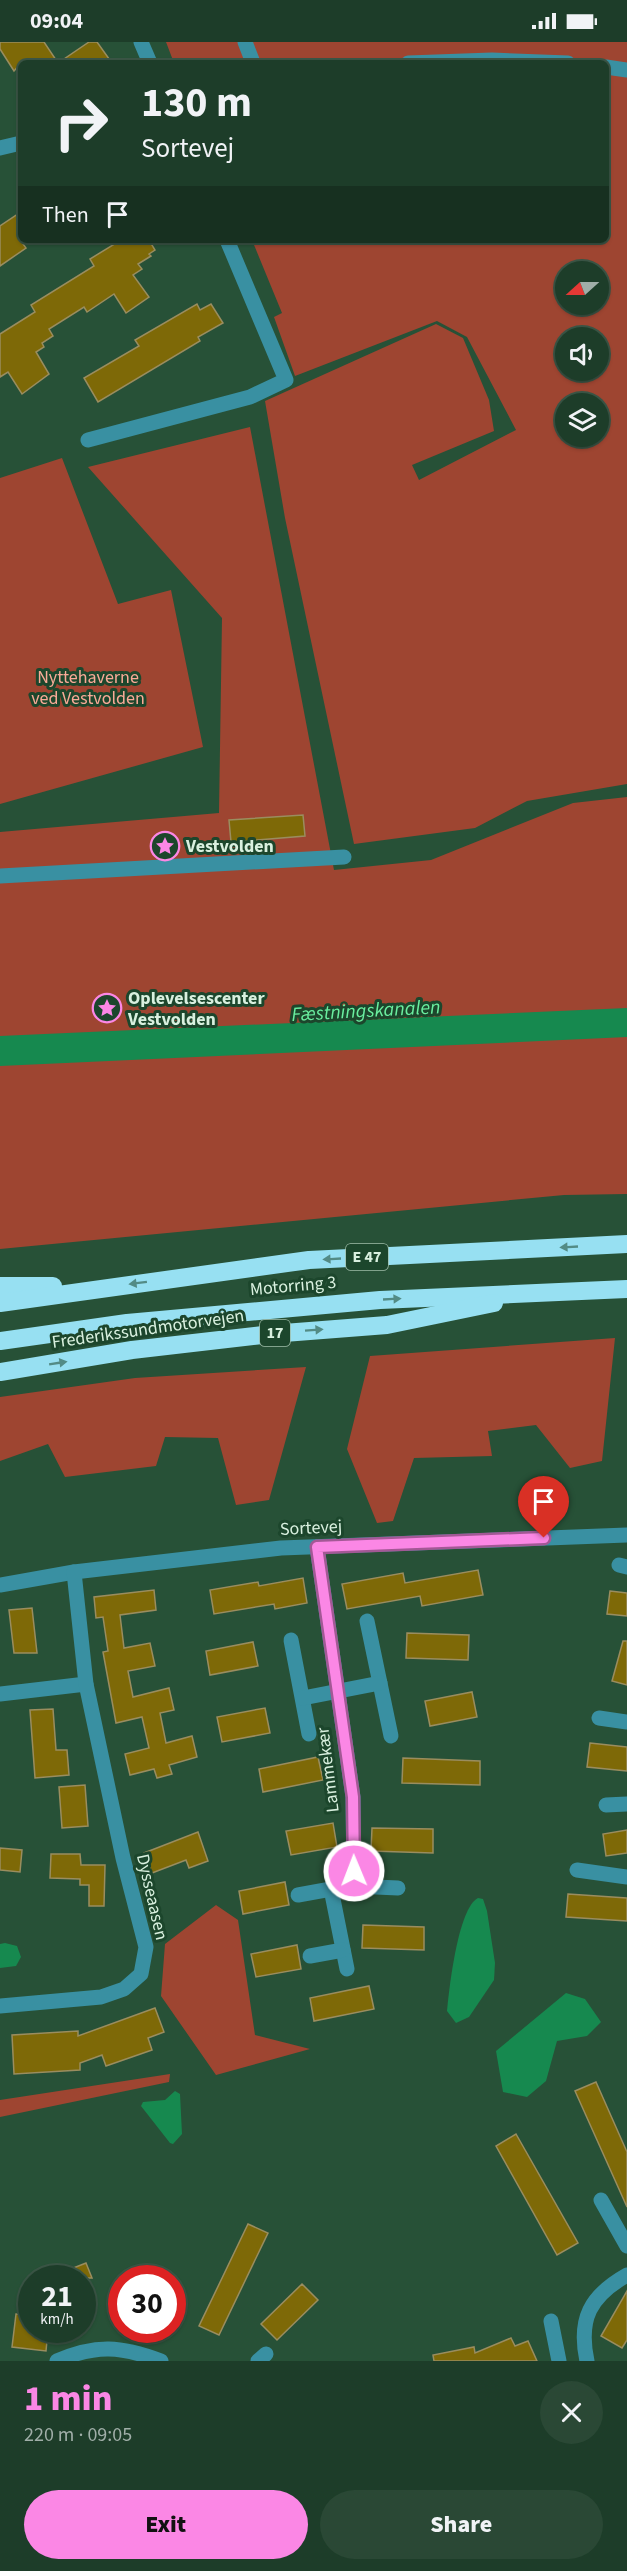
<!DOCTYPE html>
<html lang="en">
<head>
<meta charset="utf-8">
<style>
	body { margin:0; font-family:"Source Sans 3",sans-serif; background:#2a4835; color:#f1f3f6; height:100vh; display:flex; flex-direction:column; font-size:22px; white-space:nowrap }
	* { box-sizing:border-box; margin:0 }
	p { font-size:20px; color:#a0aea8 }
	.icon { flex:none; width:33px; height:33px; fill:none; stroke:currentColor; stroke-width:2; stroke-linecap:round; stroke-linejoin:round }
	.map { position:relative; height:2319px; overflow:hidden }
	.details { display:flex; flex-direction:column; background:#1d3d29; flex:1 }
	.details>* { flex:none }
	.banner { position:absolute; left:18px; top:18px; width:591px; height:183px; border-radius:9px; box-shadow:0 2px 4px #0004,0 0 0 2px #3b5646; background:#1d3d29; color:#f1f3f6; overflow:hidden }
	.needle { width:39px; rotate:249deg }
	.controls { position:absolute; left:555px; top:219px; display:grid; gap:12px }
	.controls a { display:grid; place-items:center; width:54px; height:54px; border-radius:50%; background:#1d3d29; box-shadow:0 2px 4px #0004,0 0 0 2px #3b5646; font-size:30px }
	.speed { position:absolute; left:18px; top:2223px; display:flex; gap:12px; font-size:30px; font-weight:700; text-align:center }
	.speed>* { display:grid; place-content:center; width:78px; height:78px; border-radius:50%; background:#1d3d29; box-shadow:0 2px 4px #0004,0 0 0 2px #3b5646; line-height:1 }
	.speed small { font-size:15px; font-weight:400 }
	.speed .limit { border:9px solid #d22; background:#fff; color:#111 }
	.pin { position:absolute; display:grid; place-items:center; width:51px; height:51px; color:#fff; margin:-62px -26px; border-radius:50% 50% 50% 0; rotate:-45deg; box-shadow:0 0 6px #0007 }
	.pin .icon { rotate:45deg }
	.me { position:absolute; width:66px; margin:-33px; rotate:359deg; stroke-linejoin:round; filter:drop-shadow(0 0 4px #0008) }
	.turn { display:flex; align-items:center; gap:21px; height:126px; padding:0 24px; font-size:27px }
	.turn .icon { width:78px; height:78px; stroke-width:2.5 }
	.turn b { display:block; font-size:42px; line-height:51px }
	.then { display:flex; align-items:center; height:57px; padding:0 24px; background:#0003; gap:12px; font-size:22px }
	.round { display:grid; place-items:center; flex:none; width:63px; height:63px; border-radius:32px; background:#2a4835 }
	.summary { display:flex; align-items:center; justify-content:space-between; height:102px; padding:0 24px }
	h1 { font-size:36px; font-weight:800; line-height:45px; color:#fb87e5 }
	.action { display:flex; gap:12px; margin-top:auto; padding:12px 24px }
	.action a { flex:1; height:69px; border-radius:36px; background:#fb87e5; color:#111; font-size:24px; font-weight:800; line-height:69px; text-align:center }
	.action a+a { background:#2a4835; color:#f1f3f6 }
	.status { display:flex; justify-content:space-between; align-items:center; height:42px; padding:0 30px; background:#1d3d29; direction:ltr }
	.status svg { height:16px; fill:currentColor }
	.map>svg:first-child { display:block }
	.green { fill:#9e4531; fill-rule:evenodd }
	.water { fill:#16894f }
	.building { fill:#7e6907; stroke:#9a8d5f; stroke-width:1.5 }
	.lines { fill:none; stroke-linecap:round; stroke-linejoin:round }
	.minor { stroke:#3990a2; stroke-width:15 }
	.highway { stroke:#97e0f2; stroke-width:18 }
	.oneway { fill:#538b85 }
	.route-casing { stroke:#a35895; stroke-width:15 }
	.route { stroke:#fb87e5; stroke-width:10 }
	.labels { text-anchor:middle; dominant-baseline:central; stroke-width:6; stroke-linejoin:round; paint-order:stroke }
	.shield { fill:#1c462c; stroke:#a0bda9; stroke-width:1.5 }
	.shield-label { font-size:16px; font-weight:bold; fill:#d9f0df }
	.park-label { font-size:18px; fill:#f9aa97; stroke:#1c462c }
	.poi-label { font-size:18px; font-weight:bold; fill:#d9f0df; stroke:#1c462c; text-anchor:start }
	.street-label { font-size:18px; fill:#d9f0df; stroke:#1c462c }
	.water-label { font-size:20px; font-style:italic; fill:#6aee9f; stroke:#1c462c }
</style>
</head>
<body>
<div class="status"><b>09:04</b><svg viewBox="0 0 49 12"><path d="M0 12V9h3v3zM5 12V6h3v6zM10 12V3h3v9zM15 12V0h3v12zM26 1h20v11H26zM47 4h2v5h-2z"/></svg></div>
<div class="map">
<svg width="627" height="2319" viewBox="0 0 627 2319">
	<rect width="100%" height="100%" fill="#275137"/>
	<!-- green -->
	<g class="green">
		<path d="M166,0H627V742L527,759L475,786L354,802L285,476L265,359L436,282L463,296L489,358L494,389L412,423L419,438L516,388L467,295L437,279L295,334L274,275L282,271L252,198H606V21H174ZM566,230H598V262H566ZM566,296H598V328H566ZM566,362H598V394H566Z"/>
		<polygon points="250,385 334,828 431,818 573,761 627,755 627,1152 564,1153 0,1207 0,790 219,771 222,576 88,425"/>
		<polygon points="62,416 118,562 171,548 203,705 0,762 0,436"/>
		<polygon points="615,1296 602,1419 570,1426 536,1383 488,1389 492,1414 414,1416 393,1479 377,1481 347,1407 370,1314"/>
		<polygon points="306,1325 269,1458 236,1463 218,1396 165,1395 156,1424 65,1435 48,1402 0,1419 0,1355 135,1336"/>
		<polygon points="216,1863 238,1878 255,1993 310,2007 216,2033 161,1954 165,1902"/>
		<polygon points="170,2032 169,2040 0,2075 0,2058"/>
	</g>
	<!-- water -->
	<g class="water">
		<polygon points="627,966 627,995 0,1024 0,994"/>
		<path d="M478,1856L483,1857L487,1869L495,1921L494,1938L469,1975L456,1981L447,1969C449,1947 458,1866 478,1856Z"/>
		<polygon points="5,1901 17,1904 21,1915 16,1924 0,1926 0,1902"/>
		<polygon points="566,1951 585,1957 601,1980 587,1994 557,1999 546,2039 527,2055 503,2050 496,2009"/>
		<polygon points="175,2049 180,2052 182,2092 173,2102 170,2101 141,2064 143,2060 165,2058"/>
	</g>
	<!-- building -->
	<g class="building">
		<polygon points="0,0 44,0 58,21 89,0 97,0 112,21 21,21 14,29 0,7"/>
		<polygon points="21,170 21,199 26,206 0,224 0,184"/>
		<polygon points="121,198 149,198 155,208 149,212 151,214 138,222 142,227 133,233 149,255 126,271 114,252 87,270 84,265 49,287 53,294 42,301 44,305 36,310 49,332 22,352 8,330 0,335 0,292 35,270 31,263 94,224 90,217"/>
		<polygon points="197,262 200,268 211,262 223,281 198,295 200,299 98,360 84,336 139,304 135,298"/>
		<polygon points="303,773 305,794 231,800 229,778"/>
		<polygon points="478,1528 483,1553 422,1564 420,1554 347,1567 342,1542 403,1531 405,1541"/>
		<polygon points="303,1536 307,1561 275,1567 274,1562 214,1572 210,1548 258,1540 259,1544"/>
		<polygon points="154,1548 156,1568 120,1573 124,1606 150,1601 155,1624 128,1629 133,1655 169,1646 174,1668 160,1671 166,1701 192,1694 197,1715 169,1723 172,1732 157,1736 154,1727 130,1733 125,1712 149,1706 142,1675 116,1681 103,1610 108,1609 103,1575 96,1576 94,1555"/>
		<polygon points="610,1549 627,1551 627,1574 607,1572"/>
		<polygon points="32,1566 37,1611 14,1611 9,1568"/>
		<polygon points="407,1591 469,1593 468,1618 406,1616"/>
		<polygon points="623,1599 627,1599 627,1643 612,1639"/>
		<polygon points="253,1600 258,1624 210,1633 206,1609"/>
		<polygon points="472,1650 477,1675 430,1684 425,1659"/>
		<polygon points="265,1666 270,1691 222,1700 217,1675"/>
		<polygon points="53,1667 56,1708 67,1708 69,1733 35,1736 30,1668"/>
		<polygon points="590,1701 627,1705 627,1729 587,1725"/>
		<polygon points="318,1715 323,1738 263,1750 259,1727"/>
		<polygon points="403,1716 480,1719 480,1743 402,1741"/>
		<polygon points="85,1743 88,1784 62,1786 59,1745"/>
		<polygon points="333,1781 337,1805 291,1813 286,1789"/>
		<polygon points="372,1786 433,1787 433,1811 371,1809"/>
		<polygon points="627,1788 627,1811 606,1814 603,1792"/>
		<polygon points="198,1790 208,1819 189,1826 186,1818 152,1831 144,1811"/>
		<polygon points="0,1806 22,1808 20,1830 0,1828"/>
		<polygon points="51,1812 80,1812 81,1823 105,1823 104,1864 89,1864 89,1843 80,1843 80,1837 50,1836"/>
		<polygon points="285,1840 289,1863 243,1872 239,1849"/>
		<polygon points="568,1852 627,1856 627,1879 566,1875"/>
		<polygon points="363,1883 424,1885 424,1908 362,1906"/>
		<polygon points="297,1903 301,1927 256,1935 251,1912"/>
		<polygon points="369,1944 374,1967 314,1979 310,1956"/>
		<polygon points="155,1966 164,1990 148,1996 152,2008 106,2024 102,2013 80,2021 80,2028 14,2032 12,1993 78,1989 78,1994"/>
		<polygon points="596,2040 627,2110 627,2165 575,2049"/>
		<polygon points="516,2092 578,2201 557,2213 496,2104"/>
		<polygon points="248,2182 268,2191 219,2293 199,2284"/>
		<polygon points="86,2221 92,2236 48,2236"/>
		<polygon points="302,2242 318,2258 277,2298 261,2282"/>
		<polygon points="627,2249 627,2298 622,2306 601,2294"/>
		<polygon points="16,2272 32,2274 32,2288 48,2288 46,2309 12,2305"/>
		<polygon points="511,2296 515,2304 528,2299 537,2319 434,2319 433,2313 474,2305 475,2311"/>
	</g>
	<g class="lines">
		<!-- minor -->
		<g class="minor">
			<polyline points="141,0 150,21"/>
			<polyline points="245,0 252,18"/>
			<polyline points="408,21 492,18 568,21"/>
			<polyline points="606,25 627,28"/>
			<polyline points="0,106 21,101"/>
			<polyline points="88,398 250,355 286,338 227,198"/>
			<polyline points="0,834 344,815"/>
			<polyline points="317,1505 353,1755 354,1844 331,1847 347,1927"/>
			<polyline points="619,1523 627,1525"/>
			<polyline points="0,1543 74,1530 281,1506 627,1493"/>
			<polyline points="367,1579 391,1694"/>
			<polyline points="291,1598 309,1692"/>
			<polyline points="0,1652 86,1642"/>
			<polyline points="303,1656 380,1641"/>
			<polyline points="599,1676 627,1680"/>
			<polyline points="606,1763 627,1762"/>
			<polyline points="577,1828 627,1835"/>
			<polyline points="354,1844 398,1846"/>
			<polyline points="298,1853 331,1847"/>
			<polyline points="310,1914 343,1908"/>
			<polyline points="0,1964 101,1955 124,1947 141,1932 146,1905 123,1816 86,1642 74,1530"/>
			<polyline points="601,2158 627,2204"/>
			<polyline points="551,2279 559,2319"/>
			<path d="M57,2319C96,2302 121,2304 161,2319"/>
			<polyline points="258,2319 266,2312"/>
			<path d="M587,2319C578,2277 590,2254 627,2233"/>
		</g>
		<!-- highway -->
		<g class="highway">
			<polyline points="0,1244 53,1244"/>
			<polyline points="0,1261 309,1218 627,1202"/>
			<polyline points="0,1299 127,1281 380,1258 627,1247"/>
			<polyline points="0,1330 132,1308 271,1292 387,1283 494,1261"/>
		</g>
	</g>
	<!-- one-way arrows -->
	<defs><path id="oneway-solid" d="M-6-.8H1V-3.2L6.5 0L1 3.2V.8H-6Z" transform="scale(1.5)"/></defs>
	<g class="oneway">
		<use href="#oneway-solid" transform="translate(569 1205) rotate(177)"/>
		<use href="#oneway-solid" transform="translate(332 1217) rotate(177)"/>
		<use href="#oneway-solid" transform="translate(138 1241) rotate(173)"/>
		<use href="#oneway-solid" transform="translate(392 1257) rotate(-3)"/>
		<use href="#oneway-solid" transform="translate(314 1288) rotate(-4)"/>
		<use href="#oneway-solid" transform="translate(58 1321) rotate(-9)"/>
	</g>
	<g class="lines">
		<!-- route casing -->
		<g class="route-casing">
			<polyline id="route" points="354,1829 353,1755 317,1505 544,1496"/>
		</g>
		<!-- route -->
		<use href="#route" class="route"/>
	</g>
	<!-- icons -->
	<defs>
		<g id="sight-ring" transform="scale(1.5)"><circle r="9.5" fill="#1c462c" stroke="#fb87e5" stroke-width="1.5"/><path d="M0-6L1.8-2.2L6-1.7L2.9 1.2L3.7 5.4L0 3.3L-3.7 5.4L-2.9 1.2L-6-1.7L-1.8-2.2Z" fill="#fb87e5"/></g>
	</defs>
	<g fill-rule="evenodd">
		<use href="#sight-ring" x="165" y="804"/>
		<use href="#sight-ring" x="107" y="966"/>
	</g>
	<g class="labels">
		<!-- shield labels -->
		<g class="shield">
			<rect x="346" y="1202" width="42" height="26" rx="4.5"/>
			<rect x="260" y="1278" width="30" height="26" rx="4.5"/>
		</g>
		<g class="shield-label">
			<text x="367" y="1215">E 47</text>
			<text x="275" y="1291">17</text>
		</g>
		<!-- park labels -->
		<g class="park-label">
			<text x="88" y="635">Nyttehaverne<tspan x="88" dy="21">ved Vestvolden</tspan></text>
		</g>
		<!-- poi labels -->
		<g class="poi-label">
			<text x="186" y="804">Vestvolden</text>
			<text x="128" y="956">Oplevelsescenter<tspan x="128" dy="21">Vestvolden</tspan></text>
		</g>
		<!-- street labels -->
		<g class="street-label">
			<text transform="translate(293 1244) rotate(-5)">Motorring 3</text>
			<text transform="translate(148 1287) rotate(-8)">Frederikssundmotorvejen</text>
			<text transform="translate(311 1486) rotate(-3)">Sortevej</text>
			<text transform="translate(328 1728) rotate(-97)">Lammekær</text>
			<text transform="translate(152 1855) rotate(77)">Dysseaasen</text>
		</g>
		<!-- water labels -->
		<g class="water-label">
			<text transform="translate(366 969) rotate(-3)">Fæstningskanalen</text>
		</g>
	</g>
</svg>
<div class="controls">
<a><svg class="needle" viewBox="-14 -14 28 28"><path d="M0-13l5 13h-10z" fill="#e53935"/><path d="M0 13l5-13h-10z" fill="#a0aea8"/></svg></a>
<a><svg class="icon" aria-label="sound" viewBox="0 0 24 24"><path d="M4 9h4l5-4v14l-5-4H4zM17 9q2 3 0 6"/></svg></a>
<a><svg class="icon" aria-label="layers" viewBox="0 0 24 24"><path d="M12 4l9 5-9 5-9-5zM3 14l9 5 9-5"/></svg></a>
</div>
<div class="speed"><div>21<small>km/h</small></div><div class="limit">30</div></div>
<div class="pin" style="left:544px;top:1496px;background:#d93025"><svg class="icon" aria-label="arrive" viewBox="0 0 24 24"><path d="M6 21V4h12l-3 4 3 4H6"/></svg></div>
<svg class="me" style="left:354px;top:1829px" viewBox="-20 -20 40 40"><circle r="17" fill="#fb87e5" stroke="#fff" stroke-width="3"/><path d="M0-11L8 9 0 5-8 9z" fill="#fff"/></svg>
<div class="banner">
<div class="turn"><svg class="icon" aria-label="right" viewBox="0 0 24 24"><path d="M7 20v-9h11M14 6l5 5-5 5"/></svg><div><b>130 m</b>Sortevej</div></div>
<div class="then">Then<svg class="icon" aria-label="arrive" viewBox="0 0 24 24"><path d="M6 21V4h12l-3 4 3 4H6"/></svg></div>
</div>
</div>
<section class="details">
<div class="summary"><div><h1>1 min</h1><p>220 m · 09:05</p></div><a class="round"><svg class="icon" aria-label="close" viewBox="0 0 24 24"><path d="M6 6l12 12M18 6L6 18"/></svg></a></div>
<div class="action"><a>Exit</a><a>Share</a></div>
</section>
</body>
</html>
